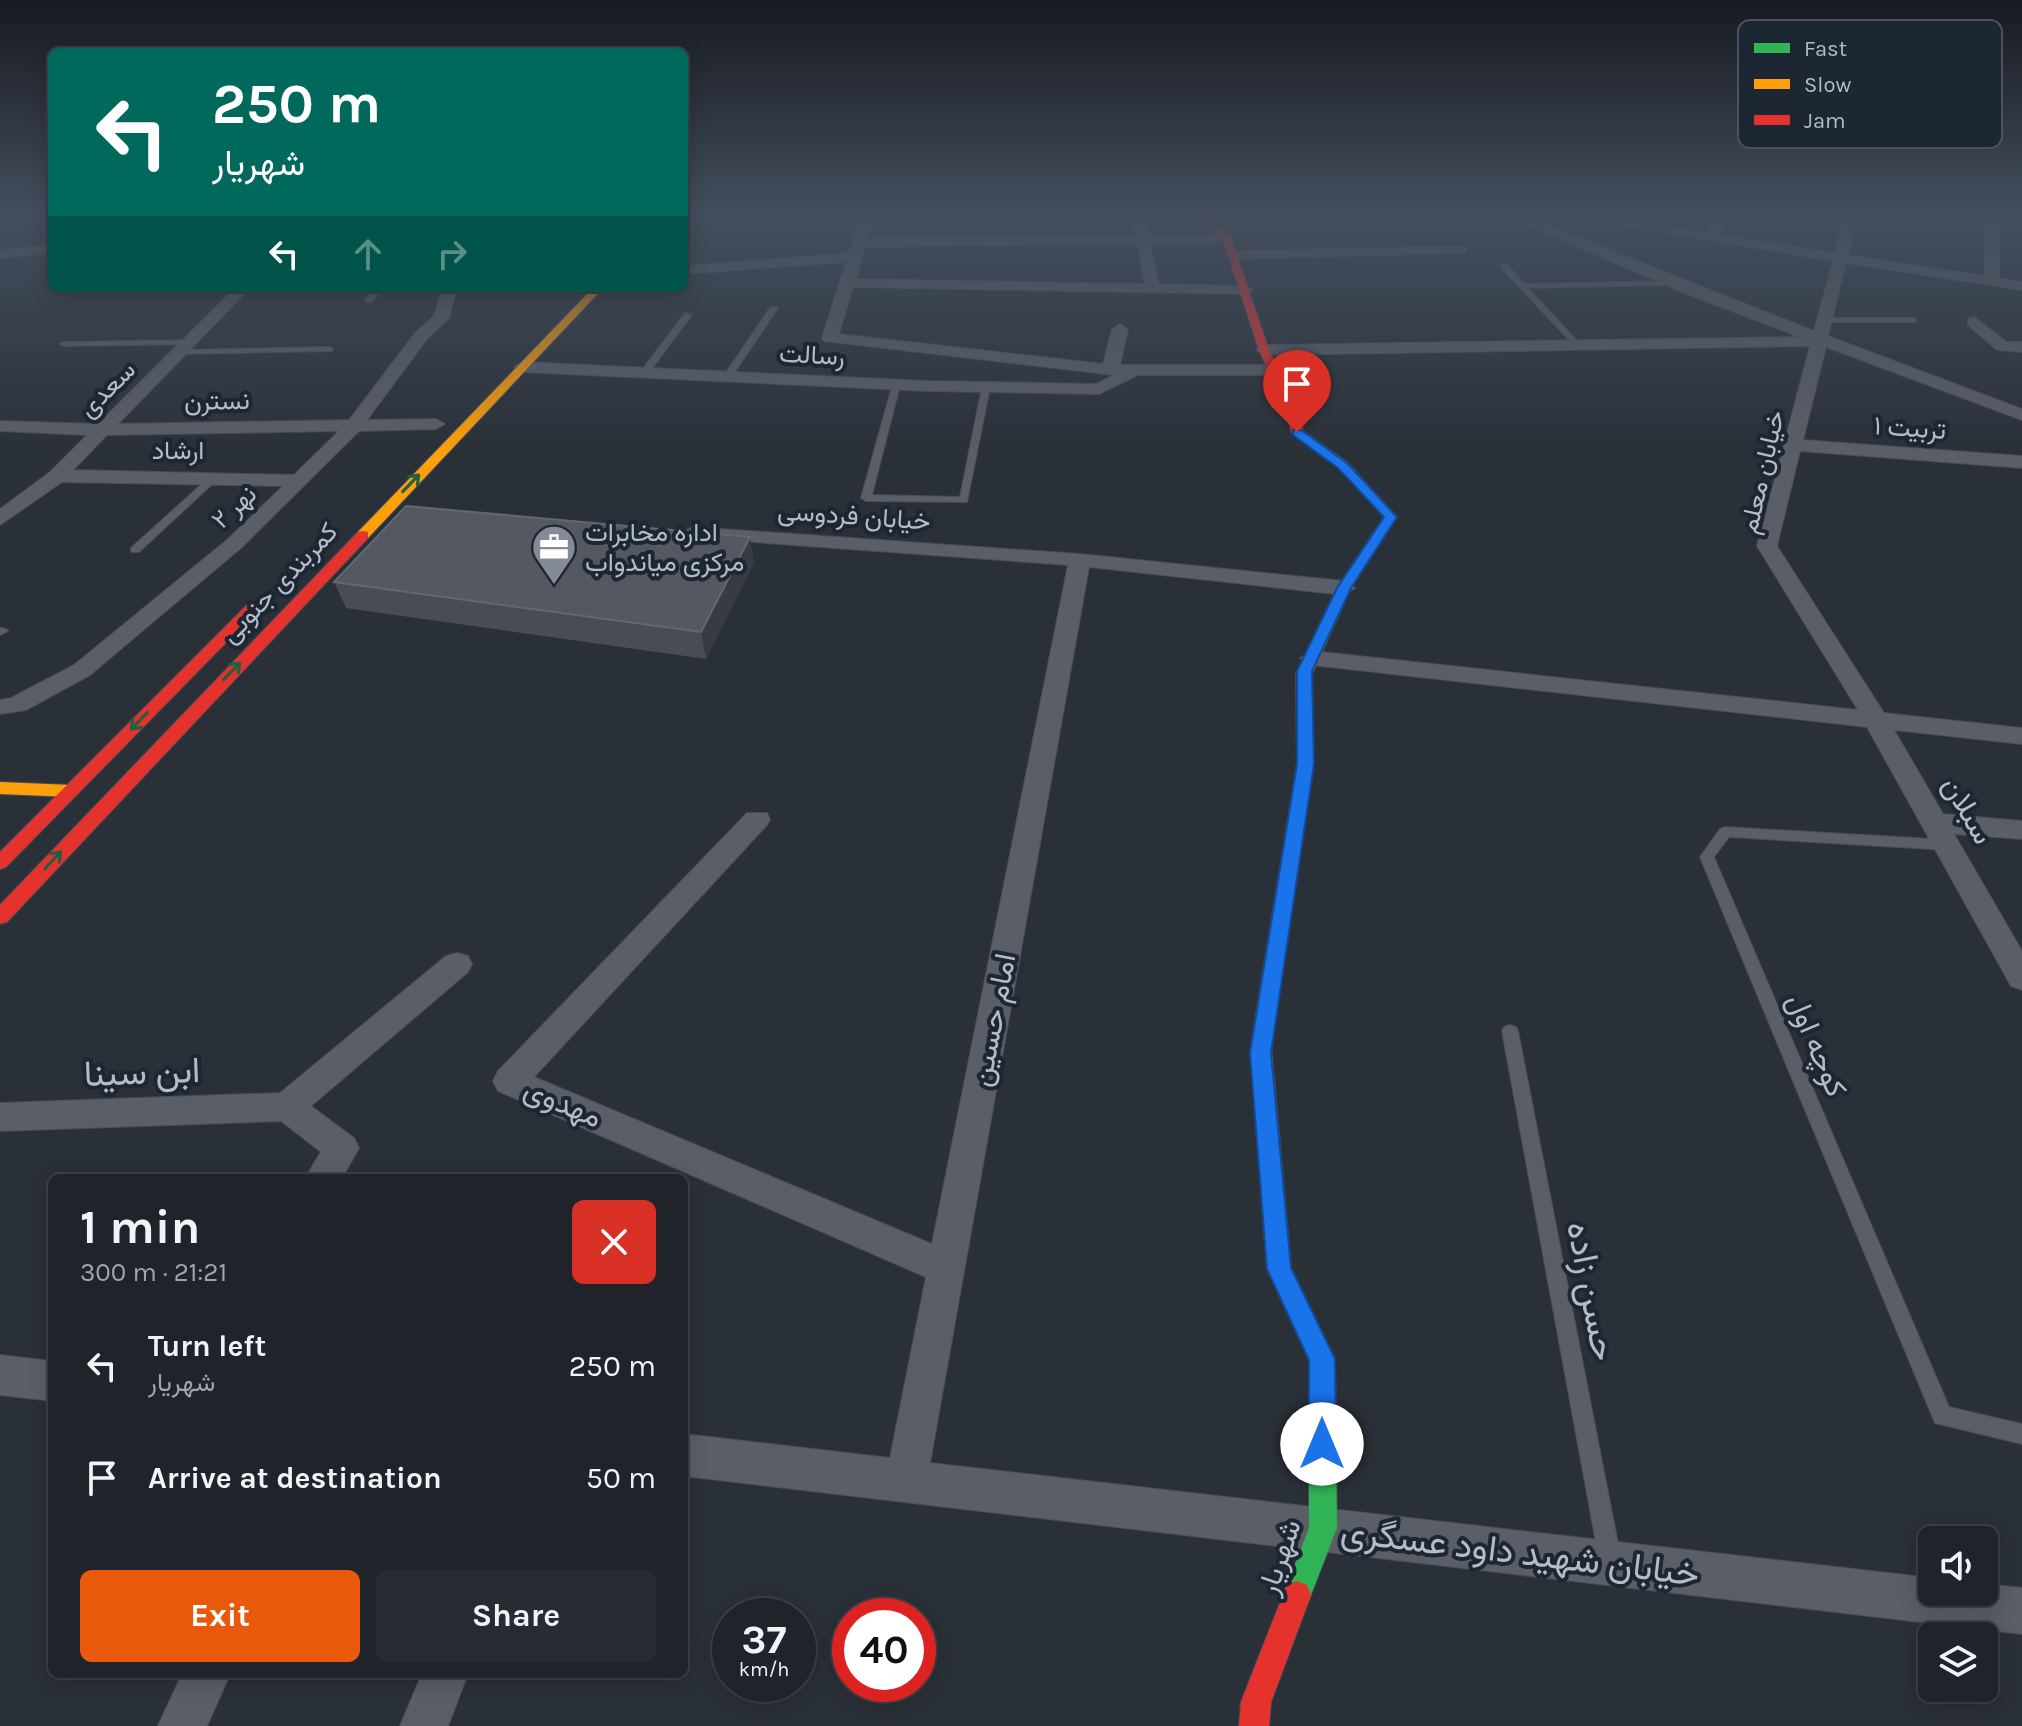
<!DOCTYPE html>
<html lang="en">
<head>
<meta charset="utf-8">
<style>
	body { margin:0; font-family:Karla,Vazirmatn,sans-serif; background:#282c32; color:#f1f3f6; height:100vh; display:flex; flex-direction:column; font-size:30px; white-space:nowrap }
	* { box-sizing:border-box; margin:0 }
	p { font-size:26px; color:#a2a4a8 }
	.icon { flex:none; width:44px; height:44px; fill:none; stroke:currentColor; stroke-width:2; stroke-linecap:round; stroke-linejoin:round }
	.map { position:relative; flex:1; overflow:hidden }
	.sheet { position:absolute; left:48px; top:1174px; width:640px; height:504px; display:flex; flex-direction:column; background:#20242a; border-radius:12px; box-shadow:0 4px 20px #0003,0 0 0 2px #3d4147 }
	.sheet>* { flex:none }
	.banner { position:absolute; left:48px; top:48px; width:640px; height:244px; border-radius:12px; box-shadow:0 4px 20px #0003,0 0 0 2px #3d4147; background:#00695c; color:#fff; overflow:hidden }
	.tools { position:absolute; left:1918px; top:1526px; display:grid; gap:16px }
	.tools a { display:grid; place-items:center; width:80px; height:80px; border-radius:12px; background:#20242a; box-shadow:0 4px 20px #0003,0 0 0 2px #3d4147; font-size:40px }
	.speed { position:absolute; left:712px; top:1598px; display:flex; gap:16px; font-size:40px; font-weight:700; text-align:center }
	.speed>* { display:grid; place-content:center; width:104px; height:104px; border-radius:50%; background:#20242a; box-shadow:0 4px 20px #0003,0 0 0 2px #3d4147; line-height:1 }
	.speed small { font-size:20px; font-weight:400 }
	.speed .limit { border:12px solid #d22; background:#fff; color:#111 }
	.pin { position:absolute; display:grid; place-items:center; width:68px; height:68px; color:#fff; margin:-82px -34px; border-radius:50% 50% 50% 0; rotate:-45deg; box-shadow:0 0 8px #0007 }
	.pin .icon { rotate:45deg }
	.me { position:absolute; width:88px; margin:-44px; rotate:0deg; stroke-linejoin:round; filter:drop-shadow(0 0 6px #0008) }
	.turn { display:flex; align-items:center; gap:28px; height:168px; padding:0 32px; font-size:36px }
	.turn .icon { width:104px; height:104px; stroke-width:2.5 }
	.turn b { display:block; font-size:56px; line-height:68px }
	.lanes { display:flex; align-items:center; height:76px; padding:0 32px; background:#0003; justify-content:center; gap:40px; direction:ltr }
	.lanes .off { opacity:.35 }
	.round { display:grid; place-items:center; flex:none; width:84px; height:84px; border-radius:12px; background:#282c32 }
	.overview { display:flex; align-items:center; justify-content:space-between; height:136px; padding:0 32px }
	h1 { font-size:48px; font-weight:700; line-height:60px }
	.button { display:flex; gap:16px; margin-top:auto; padding:16px 32px }
	.button a { flex:1; height:92px; border-radius:12px; background:#ea580c; color:#fff; font-size:32px; font-weight:700; line-height:92px; text-align:center }
	.button a+a { background:#282c32; color:#f1f3f6 }
	ul { padding:0; list-style:none }
	li { display:flex; align-items:center; gap:24px; height:112px; padding:0 32px }
	li div { flex:1 }
	li b { display:block; font-size:30px }
	li em { font-style:normal }
	.map>svg:first-child { display:block }
	.lines { fill:none; stroke-linecap:round; stroke-linejoin:round }
	.lane-casing { stroke:#484c55; stroke-width:2 }
	.street-casing { stroke:#484c55; stroke-width:2 }
	.fast-casing { stroke:#484c55; stroke-width:2 }
	.slow-casing { stroke:#484c55; stroke-width:2 }
	.jam-casing { stroke:#484c55; stroke-width:2 }
	.lane { fill:#5a5e66; fill-rule:evenodd }
	.street { fill:#5a5e66; fill-rule:evenodd }
	.fast { fill:#30b455; fill-rule:evenodd }
	.slow { fill:#ff9f0a; fill-rule:evenodd }
	.jam { fill:#e5322d; fill-rule:evenodd }
	.wall { fill:#474c55 }
	.shaded-wall { fill:#373c44 }
	.building { fill:#535861; stroke:#626872; stroke-width:2 }
	.oneway { stroke:#255f41 }
	.route { fill:#1a73e8; stroke:#114b97; stroke-width:2 }
	.labels { text-anchor:middle; dominant-baseline:central; stroke-width:8; stroke-linejoin:round; paint-order:stroke }
	.far-street-label { font-size:26px; fill:#b4bcc9; stroke:#1d2633 }
	.far-poi-label { font-size:26px; fill:#b4bcc9; stroke:#1d2633; text-anchor:start }
	.street-label { font-size:30px; fill:#b4bcc9; stroke:#1d2633 }
	.near-street-label { font-size:36px; fill:#b4bcc9; stroke:#1d2633 }
	.key { fill:#1d2633; stroke:#4a5360; stroke-width:2 }
	.key-label { font-size:22px; fill:#b4bcc9 }
</style>
</head>
<body>
<div class="map">
<svg width="2022" height="1726" viewBox="0 0 2022 1726">
	<rect width="100%" height="100%" fill="#2a3038"/>
	<g class="lines">
		<!-- lane casing -->
		<g class="lane-casing">
			<g id="lane">
				<polygon points="721,212 728,212 738,226 734,226"/>
				<polygon points="1501,264 1507,264 1524,284 1673,281 1677,283 1673,285 1528,288 1579,343 1579,347 1576,347 1501,268"/>
				<polygon points="374,288 382,288 372,302 366,302 365,300"/>
				<polygon points="771,306 778,308 730,379 724,379 723,377"/>
				<polygon points="685,313 692,315 647,375 641,375 641,371"/>
				<polygon points="1827,318 1913,318 1917,320 1913,322 1824,322 1824,318"/>
				<polygon points="191,340 194,340 194,344 64,346 60,344 64,342"/>
				<polygon points="329,347 333,349 332,351 181,354 177,352 181,350"/>
				<polygon points="893,383 900,385 872,495 960,497 982,387 986,384 990,387 967,502 866,501 861,498"/>
				<polygon points="213,474 221,476 139,552 131,552 131,548"/>
				<polygon points="0,628 6,629 8,631 0,635"/>
				<polygon points="1725,827 1949,840 1956,845 1949,850 1729,837 1714,857 1949,1407 2022,1424 2022,1444 1935,1423 1700,857 1720,829"/>
				<polygon points="1510,1025 1516,1027 1518,1031 1621,1559 1618,1567 1610,1570 1602,1567 1599,1559 1502,1031 1504,1027"/>
			</g>
		</g>
		<!-- street casing -->
		<g class="street-casing">
			<g id="street">
				<path d="M862,212H875L868,239L1135,235L1131,212H1144L1149,235L1227,234L1234,238L1227,242L1150,243L1159,284L1246,286L1253,290L1246,294L853,287L839,334L1103,364L1112,329L1120,324L1128,329L1120,365H1274L1282,370L1274,375H1138L1099,394L928,391L522,372L514,367L522,362L928,381L1096,384L1114,375L824,341L822,338L846,262L684,274V266L849,253ZM1137,243L1145,284L856,279L865,247Z"/>
				<polygon points="1194,212 1331,214 1350,212 1333,222 1199,219 1194,218"/>
				<polygon points="1497,212 1515,212 1814,331 1833,261 1541,212 1574,212 1707,233 1717,212 1730,212 1719,235 1835,253 1845,212 1858,212 1848,255 1985,276 1985,212 1999,212 1999,278 2022,282 2022,290 1846,263 1828,336 2022,409 2022,420 1826,347 1803,440 2022,456 2022,468 1800,451 1777,546 1884,713 2022,728 2022,744 1894,730 1943,814 2022,821 2022,839 1954,834 2022,951 2022,990 2011,986 1867,727 1312,665 1300,658 1312,651 1858,710 1757,546 1810,346 1264,355 1256,350 1264,345 1799,337 1680,291"/>
				<polygon points="52,245 52,253 0,258 0,250"/>
				<polygon points="1466,246 1466,252 1461,253 1234,259 1227,255 1234,251"/>
				<path d="M235,288H250L118,424L349,420L415,333L434,316L443,288H457L449,318L427,339L367,420L436,419L445,424L436,429L359,431L242,547L90,675L26,710L0,714V700L11,698L74,665L228,539L283,486L62,482L0,525V509L50,472L87,435L0,431V421L98,424ZM339,431L294,475L73,470L107,435Z"/>
				<polygon points="1974,317 2007,342 2022,342 2022,352 1997,350 1968,325 1968,319"/>
				<polygon points="692,527 1080,554 1344,581 1355,588 1344,595 1089,567 930,1463 1932,1578 1932,1592 1984,1592 1984,1584 2022,1588 2022,1634 684,1476 684,1434 890,1458 926,1277 498,1091 493,1081 498,1071 747,813 767,813 770,819 767,825 534,1077 932,1244 1068,565 685,537 682,533"/>
				<polygon points="457,953 468,956 472,964 468,972 311,1106 354,1138 359,1148 342,1178 305,1178 321,1152 281,1121 0,1131 0,1103 280,1093 446,956"/>
				<polygon points="0,1355 52,1361 52,1401 0,1395"/>
				<polygon points="182,1674 230,1674 207,1726 158,1726"/>
				<polygon points="422,1674 468,1674 448,1726 400,1726"/>
			</g>
		</g>
		<!-- fast casing -->
		<g class="fast-casing">
			<polygon id="fast" points="1261,1037 1268,1039 1271,1045 1291,1268 1335,1359 1337,1528 1307,1605 1297,1609 1287,1605 1283,1595 1309,1528 1309,1360 1267,1269 1251,1045 1254,1039"/>
		</g>
		<!-- slow casing -->
		<g class="slow-casing">
			<g id="slow">
				<polygon points="593,288 603,288 368,538 358,538 358,532"/>
				<polygon points="1304,669 1312,674 1313,764 1271,1045 1268,1051 1261,1053 1254,1051 1251,1045 1297,764 1296,674"/>
				<polygon points="0,782 71,785 79,791 71,797 0,794"/>
			</g>
		</g>
		<!-- jam casing -->
		<g class="jam-casing">
			<g id="jam">
				<polygon points="1191,212 1201,212 1231,238 1269,350 1299,410 1303,431 1347,462 1397,517 1351,588 1312,674 1304,679 1296,674 1337,588 1384,517 1339,468 1291,432 1287,410 1259,350 1223,239"/>
				<polygon points="363,531 368,532 368,538 7,922 0,924 0,905 358,532"/>
				<polygon points="252,604 259,608 257,611 6,867 0,869 0,852 247,605"/>
				<polygon points="1297,1581 1307,1585 1311,1595 1271,1702 1269,1726 1239,1726 1241,1702 1283,1595 1287,1585"/>
			</g>
		</g>
		<!-- lane -->
		<use href="#lane" class="lane"/>
		<!-- street -->
		<use href="#street" class="street"/>
		<!-- fast -->
		<use href="#fast" class="fast"/>
		<!-- slow -->
		<use href="#slow" class="slow"/>
		<!-- jam -->
		<use href="#jam" class="jam"/>
	</g>
	<!-- wall -->
	<polygon class="wall" points="754,563 706,659 346,608 334,582"/>
	<!-- shaded-wall -->
	<polygon class="shaded-wall" points="750,537 754,563 706,659 701,632"/>
	<!-- building -->
	<polygon class="building" points="406,506 750,537 701,632 334,582"/>
	<!-- one-way arrows -->
	<defs><path id="oneway-shaft" d="M-6 0H5M1.5-3L5.5 0L1.5 3" fill="none" stroke-width="1.6" stroke-linecap="round" stroke-linejoin="round" transform="scale(2)"/></defs>
	<g class="oneway">
		<use href="#oneway-shaft" transform="translate(411 483) rotate(-46)"/>
		<use href="#oneway-shaft" transform="translate(232 671) rotate(-46)"/>
		<use href="#oneway-shaft" transform="translate(139 721) rotate(134)"/>
		<use href="#oneway-shaft" transform="translate(53 860) rotate(-47)"/>
	</g>
	<!-- sky -->
	<linearGradient id="sky" x2="0" y2="1"><stop stop-color="#171a1f"/><stop offset="0.47" stop-color="#444e5e"/><stop offset="1" stop-color="#444e5e" stop-opacity="0"/></linearGradient>
	<rect width="2022" height="454" fill="url(#sky)"/>
	<!-- route -->
	<polygon class="route" points="1293,430 1301,430 1347,463 1397,517 1351,588 1312,671 1314,764 1271,1053 1291,1268 1335,1359 1336,1444 1332,1453 1322,1457 1313,1453 1309,1444 1309,1360 1267,1269 1250,1053 1297,764 1297,671 1337,588 1384,517 1338,468 1293,435"/>
	<!-- icons -->
	<defs>
		<g id="office-pin" transform="scale(2.3)"><path d="M0 17L-7.5 6A9.5 9.5 0 1 1 7.5 6Z" fill="#848b96" stroke="#1d2633"/><path d="M-6-3h4V-5.5h4V-3h4V5H-6ZM-1-4.5V-3h2v-1.5ZM-6 0V1H6V0Z" fill="#fff"/></g>
	</defs>
	<g fill-rule="evenodd">
		<use href="#office-pin" x="554" y="547"/>
	</g>
	<g class="labels">
		<!-- far-street labels -->
		<g class="far-street-label">
			<text transform="translate(812 355) rotate(3)">رسالت</text>
			<text transform="translate(107 389) rotate(-45)">سعدی</text>
			<text transform="translate(217 401) rotate(-1)">نسترن</text>
			<text transform="translate(1910 428) rotate(4)">تربیت ۱</text>
			<text x="178" y="450">ارشاد</text>
			<text transform="translate(1762 472) rotate(-77)">خیابان معلم</text>
			<text transform="translate(234 507) rotate(-43)">نهر ۲</text>
			<text transform="translate(854 516) rotate(4)">خیابان فردوسی</text>
			<text transform="translate(279 583) rotate(-46)">کمربندی جنوبی</text>
		</g>
		<!-- far-poi labels -->
		<g class="far-poi-label">
			<text x="585" y="532">اداره مخابرات<tspan x="585" dy="30">مرکزی میاندواب</tspan></text>
		</g>
		<!-- street labels -->
		<g class="street-label">
			<text transform="translate(1968 810) rotate(60)">سبلان</text>
			<text transform="translate(993 1020) rotate(-79)">امام حسین</text>
			<text transform="translate(1817 1045) rotate(67)">کوچه اول</text>
			<text transform="translate(563 1103) rotate(23)">مهدوی</text>
			<text transform="translate(1279 1557) rotate(-71)">شهریار</text>
		</g>
		<!-- near-street labels -->
		<g class="near-street-label">
			<text transform="translate(142 1072) rotate(-2)">ابن سینا</text>
			<text transform="translate(1592 1291) rotate(79)">حسن زاده</text>
			<text transform="translate(1520 1552) rotate(7)">خیابان شهید داود عسگری</text>
		</g>
	</g>
	<!-- legend -->
	<rect x="1738" y="20" width="264" height="128" rx="12" class="key"/>
	<rect x="1754" y="43" width="36" height="10" fill="#30b455"/>
	<rect x="1754" y="79" width="36" height="10" fill="#ff9f0a"/>
	<rect x="1754" y="115" width="36" height="10" fill="#e5322d"/>
	<g class="key-label">
		<text x="1804" y="56">Fast</text>
		<text x="1804" y="92">Slow</text>
		<text x="1804" y="128">Jam</text>
	</g>
</svg>
<div class="tools">
<a><svg class="icon" aria-label="sound" viewBox="0 0 24 24"><path d="M4 9h4l5-4v14l-5-4H4zM17 9q2 3 0 6"/></svg></a>
<a><svg class="icon" aria-label="layers" viewBox="0 0 24 24"><path d="M12 4l9 5-9 5-9-5zM3 14l9 5 9-5"/></svg></a>
</div>
<div class="speed"><div>37<small>km/h</small></div><div class="limit">40</div></div>
<div class="pin" style="left:1297px;top:432px;background:#d93025"><svg class="icon" aria-label="arrive" viewBox="0 0 24 24"><path d="M6 21V4h12l-3 4 3 4H6"/></svg></div>
<svg class="me" style="left:1322px;top:1444px" viewBox="-20 -20 40 40"><circle r="19" fill="#fff"/><path d="M0-13L10 11 0 6-10 11z" fill="#1a73e8"/></svg>
<div class="banner">
<div class="turn"><svg class="icon" aria-label="left" viewBox="0 0 24 24"><path d="M17 20v-9H6M10 6l-5 5 5 5"/></svg><div><b>250 m</b>شهریار</div></div>
<div class="lanes"><svg class="icon" aria-label="left" viewBox="0 0 24 24"><path d="M17 20v-9H6M10 6l-5 5 5 5"/></svg><svg class="icon off" aria-label="ahead" viewBox="0 0 24 24"><path d="M12 20V5M6 11l6-6 6 6"/></svg><svg class="icon off" aria-label="right" viewBox="0 0 24 24"><path d="M7 20v-9h11M14 6l5 5-5 5"/></svg></div>
</div>
<section class="sheet">
<div class="overview"><div><h1>1 min</h1><p>300 m · 21:21</p></div><a class="round" style="background:#d93025;color:#fff"><svg class="icon" aria-label="close" viewBox="0 0 24 24"><path d="M6 6l12 12M18 6L6 18"/></svg></a></div>
<ul>
<li><svg class="icon" aria-label="left" viewBox="0 0 24 24"><path d="M17 20v-9H6M10 6l-5 5 5 5"/></svg><div><b>Turn left</b><p>شهریار</p></div><em>250 m</em></li>
<li><svg class="icon" aria-label="arrive" viewBox="0 0 24 24"><path d="M6 21V4h12l-3 4 3 4H6"/></svg><div><b>Arrive at destination</b></div><em>50 m</em></li>
</ul>
<div class="button"><a>Exit</a><a>Share</a></div>
</section>
</div>
</body>
</html>
